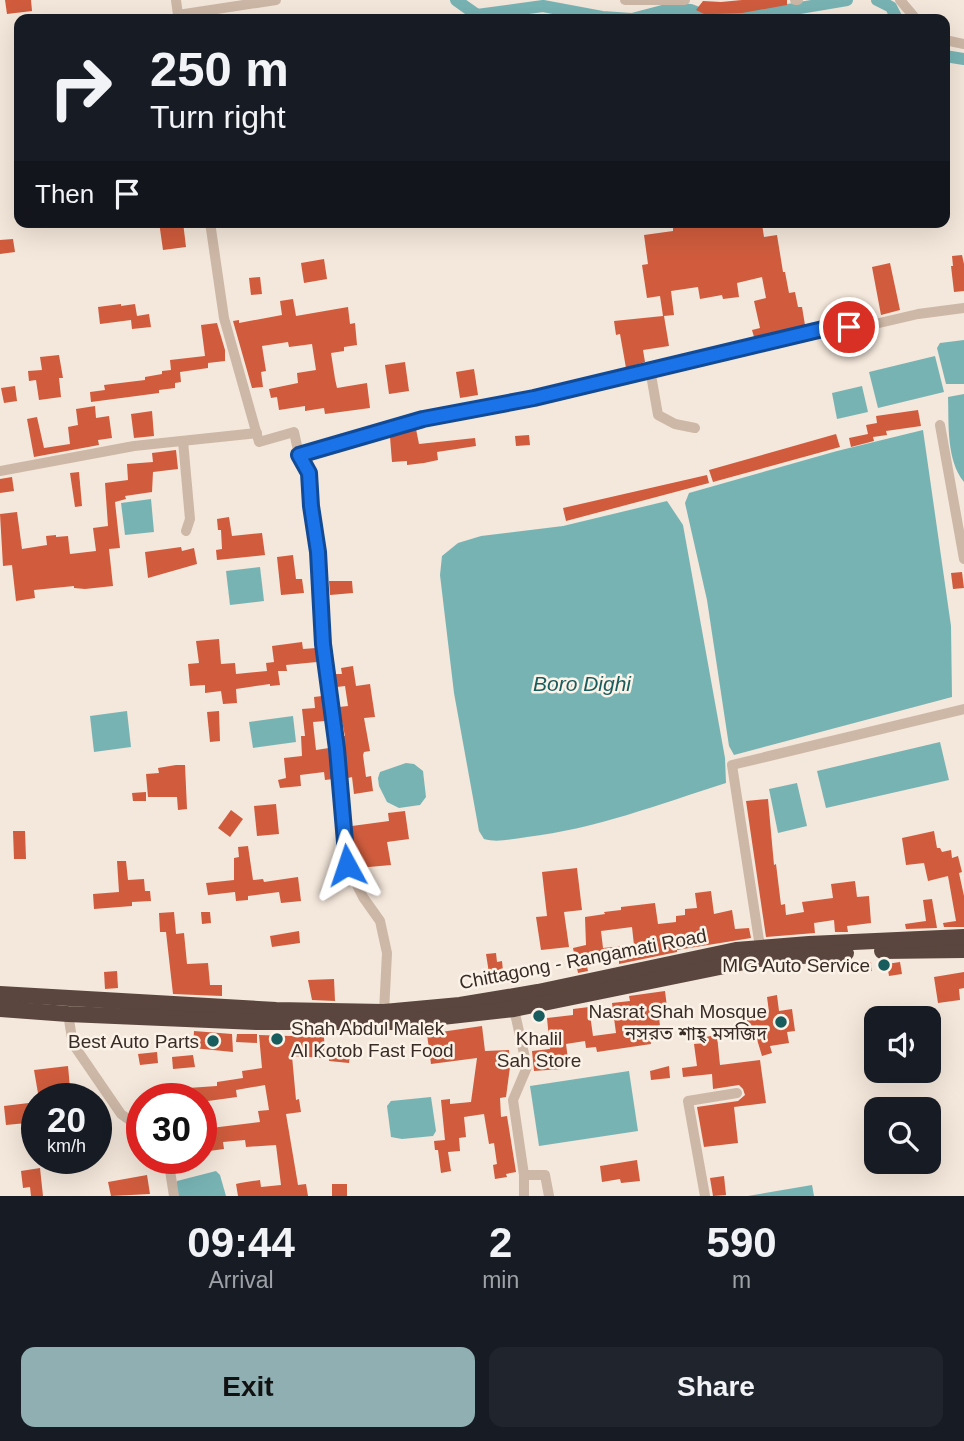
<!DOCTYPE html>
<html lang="en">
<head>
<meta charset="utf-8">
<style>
	body { margin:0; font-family:Helvetica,"Noto Sans Bengali",sans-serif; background:#20242c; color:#f1f3f6; height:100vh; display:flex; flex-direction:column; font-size:26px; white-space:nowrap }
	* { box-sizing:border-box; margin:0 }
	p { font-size:23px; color:#9ea1a6 }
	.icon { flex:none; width:38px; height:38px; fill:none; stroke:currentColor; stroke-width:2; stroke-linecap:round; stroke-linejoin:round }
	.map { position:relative; height:1196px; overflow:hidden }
	.drawer { display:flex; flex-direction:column; background:#171b24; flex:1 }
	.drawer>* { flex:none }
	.banner { position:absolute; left:14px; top:14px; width:936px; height:214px; border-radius:14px; box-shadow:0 7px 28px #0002; background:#171b24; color:#f1f3f6; overflow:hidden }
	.fabs { position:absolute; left:864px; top:1006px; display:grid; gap:14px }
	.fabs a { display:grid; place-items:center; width:77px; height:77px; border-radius:14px; background:#171b24; box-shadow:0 7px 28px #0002; font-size:35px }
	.speed { position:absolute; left:21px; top:1083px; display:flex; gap:14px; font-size:35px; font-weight:700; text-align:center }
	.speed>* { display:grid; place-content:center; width:91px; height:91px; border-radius:50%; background:#171b24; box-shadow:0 7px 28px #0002; line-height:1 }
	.speed small { font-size:18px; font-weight:400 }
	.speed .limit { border:10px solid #d22; background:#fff; color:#111 }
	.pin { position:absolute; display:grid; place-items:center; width:60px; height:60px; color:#fff; margin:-30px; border:4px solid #fff; border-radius:50%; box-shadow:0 2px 7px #0007 }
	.me { position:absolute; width:77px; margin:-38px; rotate:355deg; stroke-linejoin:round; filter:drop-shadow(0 0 5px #0008) }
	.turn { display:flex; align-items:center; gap:24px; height:147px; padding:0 21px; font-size:32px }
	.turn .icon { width:91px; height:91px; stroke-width:2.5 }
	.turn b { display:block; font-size:49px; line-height:60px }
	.then { display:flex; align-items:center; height:66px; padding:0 21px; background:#0003; gap:14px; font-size:26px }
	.eta { display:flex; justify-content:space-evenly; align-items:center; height:119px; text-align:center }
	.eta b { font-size:42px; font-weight:800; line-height:49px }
	.button { display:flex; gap:14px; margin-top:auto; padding:14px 21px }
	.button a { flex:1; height:80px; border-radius:14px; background:#90afb2; color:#111; font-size:28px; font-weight:800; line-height:80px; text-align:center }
	.button a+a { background:#20242c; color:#f1f3f6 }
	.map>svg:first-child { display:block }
	.water { fill:#78b3b4 }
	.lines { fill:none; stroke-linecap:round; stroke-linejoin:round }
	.canal { stroke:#78b3b4; stroke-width:12 }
	.building { fill:#d05c3d; fill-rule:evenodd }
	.minor { stroke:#cdb7a6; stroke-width:10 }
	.highway { stroke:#5a463e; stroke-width:16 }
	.route-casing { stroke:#114b97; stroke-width:18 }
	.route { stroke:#1a73e8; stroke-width:12 }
	.poi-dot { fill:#195c5e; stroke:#fbf2e8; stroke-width:2.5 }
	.labels { text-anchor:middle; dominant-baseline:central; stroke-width:5; stroke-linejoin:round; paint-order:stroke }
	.street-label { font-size:19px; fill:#392c27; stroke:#fbf2e8 }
	.poi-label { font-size:19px; fill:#392c27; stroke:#fbf2e8; text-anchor:end }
	.water-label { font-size:21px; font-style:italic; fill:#195c5e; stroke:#fbf2e8 }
</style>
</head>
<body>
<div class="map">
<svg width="964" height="1196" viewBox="0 0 964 1196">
	<rect width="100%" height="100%" fill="#f4e7db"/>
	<!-- water -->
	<g class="water">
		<polygon points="964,340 964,384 946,384 937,348 940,343"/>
		<polygon points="935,356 944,392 878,408 869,372"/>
		<polygon points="862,386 868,412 837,419 832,393"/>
		<path d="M964,394V482C946,460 949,423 948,397Z"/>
		<polygon points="923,430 951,626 952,697 734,755 729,746 707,600 685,503 689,493 837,451"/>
		<polygon points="151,499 154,532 125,535 121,503"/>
		<path d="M667,501L683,525L725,758L726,783C660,804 595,829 527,837C512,839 497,843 484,839L479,831L454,693L440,575L442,556L458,543L481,536L563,526Z"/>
		<polygon points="260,567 264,601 230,605 226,571"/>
		<polygon points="127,711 131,747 94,752 90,716"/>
		<polygon points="293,716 296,742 253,748 249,722"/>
		<polygon points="940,742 949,780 826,808 817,771"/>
		<polygon points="406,763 414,764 423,771 426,797 420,805 399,808 387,802 379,786 378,778 380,772"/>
		<polygon points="797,783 807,826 778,833 769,789"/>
		<polygon points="629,1071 638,1131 539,1146 530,1086"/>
		<polygon points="431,1097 436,1131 433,1136 402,1139 391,1137 387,1106 391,1101"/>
		<polygon points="216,1171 220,1175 226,1196 176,1196 177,1181"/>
		<polygon points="812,1185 814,1196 748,1196"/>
	</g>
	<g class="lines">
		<!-- canal -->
		<g class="canal">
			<polyline points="456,0 477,15 543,6 602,17 632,19 670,9 691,10 709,17 752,16 847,0"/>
			<polyline points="877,0 891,7 897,19"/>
			<polyline points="945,56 964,59"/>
		</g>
	</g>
	<!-- building -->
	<g class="building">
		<polygon points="5,0 31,0 32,11 7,14"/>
		<polygon points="742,0 787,0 787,5 742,13 714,14 704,14 696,10 703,1 721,2"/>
		<polygon points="159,222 183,222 186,247 163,250"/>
		<polygon points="687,222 753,222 753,226 762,224 764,237 777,235 783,272 785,272 789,293 795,292 798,307 802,307 805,325 754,337 752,330 760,328 754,301 766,298 762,277 737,283 739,297 723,299 722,295 700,299 698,287 671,291 674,315 664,316 669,346 643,350 645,362 626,368 620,334 616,335 614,321 663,316 660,296 647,298 642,265 648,264 644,235 673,231 673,224"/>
		<polygon points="13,239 15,252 0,254 0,240"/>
		<polygon points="962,255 964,264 964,291 954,292 951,266 953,266 952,256"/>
		<polygon points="324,259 327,279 304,283 301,263"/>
		<polygon points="890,263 900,310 881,315 872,267"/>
		<polygon points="260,277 262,294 251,295 249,278"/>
		<polygon points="293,299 296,316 348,307 350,324 355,323 357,345 344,347 344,351 331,353 335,379 337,388 367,383 370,408 325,414 324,408 305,411 305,406 279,410 277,397 271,398 269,389 298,383 297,373 316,370 312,344 289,347 288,342 262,346 266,371 261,372 263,387 252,388 233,321 239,320 239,323 282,315 280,301"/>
		<polygon points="121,304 121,306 135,304 137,316 149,314 151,327 132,329 131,320 100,324 98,307"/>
		<polygon points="217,323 225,350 225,361 208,363 208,368 180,372 181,382 175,383 175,388 159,390 159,393 91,402 90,392 105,390 104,385 145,380 145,377 162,374 162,371 171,370 170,360 205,356 201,325"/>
		<polygon points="59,355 63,378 59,378 61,397 39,400 36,380 29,381 28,371 42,370 40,357"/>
		<polygon points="405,362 409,391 389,394 385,365"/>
		<polygon points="474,369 478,395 460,398 456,372"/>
		<polygon points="15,386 17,401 4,403 1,388"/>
		<polygon points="95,406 96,418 109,416 112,438 98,440 99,445 34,457 27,419 37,417 44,448 70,444 68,427 78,425 76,409"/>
		<polygon points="918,410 921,426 886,431 887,435 873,437 874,441 851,447 849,438 868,434 866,425 877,423 876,416"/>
		<polygon points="152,411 154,436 134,438 131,414"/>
		<polygon points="416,429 419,444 475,438 476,446 437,452 438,460 424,463 407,465 407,461 392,462 390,437"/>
		<polygon points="836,434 840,447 713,482 709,470"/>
		<polygon points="529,435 530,445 516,446 515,436"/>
		<polygon points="176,450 178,469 153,472 152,492 125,496 126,499 115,502 120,548 109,549 113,586 85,589 74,588 74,586 34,590 35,598 16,601 12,565 3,566 0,514 17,512 22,549 47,545 46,536 56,535 56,537 68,536 70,554 96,551 93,528 108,526 105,483 128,480 127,464 153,462 152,453"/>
		<polygon points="79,472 82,506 75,507 70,473"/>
		<polygon points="707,475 709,483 566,521 563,508"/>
		<polygon points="12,477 14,491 0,493 0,479"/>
		<polygon points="229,517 232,536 262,533 265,555 217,560 216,550 222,549 221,530 218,530 217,519"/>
		<polygon points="181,547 182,551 194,548 197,564 148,578 145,552"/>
		<polygon points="293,555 296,579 302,579 304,593 281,595 277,557"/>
		<polygon points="962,572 964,588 953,589 951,573"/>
		<polygon points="329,581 352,581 353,593 330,595"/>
		<polygon points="219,639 221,664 235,663 236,674 267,671 266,663 274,662 272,646 302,642 303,649 316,648 317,662 286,665 287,671 278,671 280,685 270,686 270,684 236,689 237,703 223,704 221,691 205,693 205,685 190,686 188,664 199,663 196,641"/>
		<polygon points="353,666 356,686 370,684 375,717 364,718 370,751 364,752 363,755 366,777 371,776 373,791 354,794 352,777 348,778 343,736 345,736 339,707 348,706 345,686 337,687 335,674 342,674 341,668"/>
		<polygon points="322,696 325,721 313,722 316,750 329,748 333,779 325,780 324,772 300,775 301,786 280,788 278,780 286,778 284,758 302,756 301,736 305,736 302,709 315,708 314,697"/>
		<polygon points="219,711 220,741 210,742 207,712"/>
		<polygon points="176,765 185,765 187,809 178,810 177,797 148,797 146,774 159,773 158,768"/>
		<polygon points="146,792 146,801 133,801 132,793"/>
		<polygon points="768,799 774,865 776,864 781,905 785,904 786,915 804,912 802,902 833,898 831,884 855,881 857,897 869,896 871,923 847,926 848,932 835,932 834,920 814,923 815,933 766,937 746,801"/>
		<polygon points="276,804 279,834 257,836 254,806"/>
		<polygon points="231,810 243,819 230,837 218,828"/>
		<polygon points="405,811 409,839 387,842 391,865 358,868 355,863 352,826 389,821 388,813"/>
		<polygon points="13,831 25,831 26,859 14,859"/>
		<polygon points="934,831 937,848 940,848 942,852 951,850 952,858 958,856 962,872 959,873 964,896 964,927 944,927 943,923 956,921 948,876 928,881 924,863 906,865 902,838"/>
		<polygon points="248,846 253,880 263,879 264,882 298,877 301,901 281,903 279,892 248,896 248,900 236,901 235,892 208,895 206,883 234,880 234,858 239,857 238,847"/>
		<polygon points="117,861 126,861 128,880 144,879 145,891 150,891 151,901 132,902 132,906 94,909 93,894 119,892"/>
		<polygon points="577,868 582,910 564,912 569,947 541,950 536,917 547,916 542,872"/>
		<path d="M711,891L714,914L732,910L735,929L749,928L751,938L677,950V952L619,964V960L611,961L610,957L586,962L588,971L578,973L573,948L586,945L585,917L605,914L604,912L621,910V907L655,903L658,924L676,922V916L685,915V909L697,908L695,893ZM632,927L634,945L603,948L601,931Z"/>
		<polygon points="932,899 937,928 906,929 905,924 926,921 923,900"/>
		<polygon points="174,912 176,934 184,933 187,964 208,963 210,985 222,985 222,996 173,994 166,932 160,932 159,913"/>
		<polygon points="201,912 210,912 211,923 202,924"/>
		<polygon points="299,931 300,943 272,947 270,936"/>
		<polygon points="496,953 497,962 502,961 503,971 489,973 486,954"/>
		<polygon points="871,962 872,971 850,973 849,965"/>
		<polygon points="900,962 902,974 889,976 887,964"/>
		<polygon points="117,971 118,988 105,989 104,972"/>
		<polygon points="964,972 964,988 959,989 960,1000 938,1003 934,977"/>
		<polygon points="334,979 335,1001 312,1000 308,980"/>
		<polygon points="665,991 667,1007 658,1008 660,1026 649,1028 651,1044 597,1052 596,1047 586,1048 585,1041 566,1044 568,1059 560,1060 561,1069 534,1071 532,1051 550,1049 547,1018 573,1015 573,1009 589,1007 593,1036 616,1033 612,1003 630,1001 629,996"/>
		<polygon points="777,995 779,1011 792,1009 795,1031 787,1032 789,1043 770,1046 772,1053 762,1056 756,1036 748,1037 746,1016 769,1012 767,997"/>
		<polygon points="482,1026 485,1051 509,1050 510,1067 506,1097 500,1098 501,1117 507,1116 516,1172 506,1174 507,1177 495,1179 493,1165 497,1164 494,1143 489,1144 484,1114 464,1117 466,1137 459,1138 460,1151 448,1152 451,1171 441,1173 438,1150 435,1150 434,1141 445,1140 441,1100 450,1099 450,1104 471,1102 477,1058 431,1064 427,1034"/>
		<polygon points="194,1031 232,1034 233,1052 193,1048"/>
		<polygon points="237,1034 257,1034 257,1043 236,1042"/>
		<path d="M259,1035L324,1037L325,1058L292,1056L296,1100L299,1099L301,1112L286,1114L298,1185L306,1184L308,1196H238L236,1184L240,1183L260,1180L261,1187L281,1185L276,1145L246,1147L245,1140L223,1142L224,1149L209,1151L206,1129L201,1130V1099H187L188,1088L217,1086V1082L243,1078L242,1071L262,1068ZM265,1085L269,1110L258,1111L260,1122L211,1128L208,1101L237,1097L236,1090Z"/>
		<polygon points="717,1035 720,1065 760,1060 766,1103 734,1107 738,1143 704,1147 697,1107 738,1101 745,1095 743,1089 739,1085 713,1089 712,1074 683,1077 682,1068 697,1066 694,1044 706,1043 705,1037"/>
		<polygon points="157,1052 158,1063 140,1065 138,1054"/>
		<polygon points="330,1052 350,1054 349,1063 329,1061"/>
		<polygon points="193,1055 195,1067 173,1069 172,1057"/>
		<polygon points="68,1066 71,1099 39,1099 34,1070"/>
		<polygon points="669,1066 670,1078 651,1080 650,1071"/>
		<polygon points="37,1102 37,1122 6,1125 4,1106"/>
		<polygon points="637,1160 640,1181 621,1183 620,1179 602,1182 600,1166"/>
		<polygon points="40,1168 43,1196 31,1196 30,1187 23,1188 21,1171"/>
		<polygon points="147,1175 150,1194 111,1196 108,1182"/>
		<polygon points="724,1176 726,1195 713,1196 710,1178"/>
		<rect x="332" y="1184" width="15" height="12"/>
	</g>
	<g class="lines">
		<!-- minor -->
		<g class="minor">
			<polyline points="176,0 178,15"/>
			<polyline points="625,0 685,0"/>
			<polyline points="795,0 798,0"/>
			<polyline points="900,0 916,19"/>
			<polyline points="178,19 178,15 276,0"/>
			<polyline points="945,40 964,44"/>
			<polyline points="210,222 224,318 259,442 294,432 299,455 423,419 534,398 823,329 875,324 918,314 964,308"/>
			<polyline points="650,369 658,415 675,424 695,428"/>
			<polyline points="940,425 964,559"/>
			<polyline points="183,441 190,519 186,531"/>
			<polyline points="299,455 309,473 311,506 318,552 323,644 340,772 347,865 363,897 380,921 387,953 384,1012"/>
			<polyline points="0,471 134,446 257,433"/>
			<polyline points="760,947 732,765 964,709"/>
			<polyline points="514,1009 527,1067 513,1100 524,1175 545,1175 549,1196"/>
			<polyline points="68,1014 73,1044 121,1114 142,1129"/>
			<polyline points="168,1158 174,1196"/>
			<polyline points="524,1175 524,1196"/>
			<polyline points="705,1196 688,1101 737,1093"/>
		</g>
		<!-- highway -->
		<g class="highway">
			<polyline points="882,951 964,950"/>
			<polyline points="0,994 276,1010 384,1012 460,1005 538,992 736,950 809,944 964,937"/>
			<polyline points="0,1009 68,1014 257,1022 397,1022 514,1009 759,959 846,953"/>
		</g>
	</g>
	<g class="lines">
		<!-- route casing -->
		<g class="route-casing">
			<polyline id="route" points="347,865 337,749 323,644 318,552 311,506 309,473 299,455 423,419 534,398 823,329 849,327"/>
		</g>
		<!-- route -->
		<use href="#route" class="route"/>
	</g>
	<!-- markers -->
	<g class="poi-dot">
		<circle cx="884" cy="965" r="7"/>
		<circle cx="539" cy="1016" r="7"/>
		<circle cx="781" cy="1022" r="7"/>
		<circle cx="277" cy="1039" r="7"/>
		<circle cx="213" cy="1041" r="7"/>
	</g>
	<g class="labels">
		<!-- street labels -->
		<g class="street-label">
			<text transform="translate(583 959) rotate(-11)">Chittagong - Rangamati Road</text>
		</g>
		<!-- poi labels -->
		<g class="poi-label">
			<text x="870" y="965">M G Auto Service</text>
			<text x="767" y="1011">Nasrat Shah Mosque<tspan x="767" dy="22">নসরত শাহ্‌ মসজিদ</tspan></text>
			<text x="291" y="1028" text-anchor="start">Shah Abdul Malek<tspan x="291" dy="22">Al Kotob Fast Food</tspan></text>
			<text x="539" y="1038" text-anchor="middle">Khalil<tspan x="539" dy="22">Sah Store</tspan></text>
			<text x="199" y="1041">Best Auto Parts</text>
		</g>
		<!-- water labels -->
		<g class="water-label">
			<text x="582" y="683">Boro Dighi</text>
		</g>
	</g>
</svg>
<div class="fabs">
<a><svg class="icon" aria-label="sound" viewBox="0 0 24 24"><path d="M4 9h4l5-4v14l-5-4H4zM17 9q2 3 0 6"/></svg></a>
<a><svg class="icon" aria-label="search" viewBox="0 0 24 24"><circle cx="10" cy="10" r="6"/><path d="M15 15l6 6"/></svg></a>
</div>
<div class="speed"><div>20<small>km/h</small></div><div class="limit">30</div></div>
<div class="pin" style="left:849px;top:327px;background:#d93025"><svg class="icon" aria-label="arrive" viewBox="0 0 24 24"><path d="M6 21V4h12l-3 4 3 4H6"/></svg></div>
<svg class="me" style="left:347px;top:865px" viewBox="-20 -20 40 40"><path d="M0-17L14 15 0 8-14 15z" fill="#1a73e8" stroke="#fff" stroke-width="4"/></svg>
<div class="banner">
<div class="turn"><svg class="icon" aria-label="right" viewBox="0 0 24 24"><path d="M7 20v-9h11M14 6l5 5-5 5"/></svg><div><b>250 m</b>Turn right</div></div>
<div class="then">Then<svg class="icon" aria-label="arrive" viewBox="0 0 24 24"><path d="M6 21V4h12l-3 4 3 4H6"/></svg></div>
</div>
</div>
<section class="drawer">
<div class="eta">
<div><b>09:44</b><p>Arrival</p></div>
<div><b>2</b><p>min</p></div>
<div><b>590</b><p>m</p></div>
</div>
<div class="button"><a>Exit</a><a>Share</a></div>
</section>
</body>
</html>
